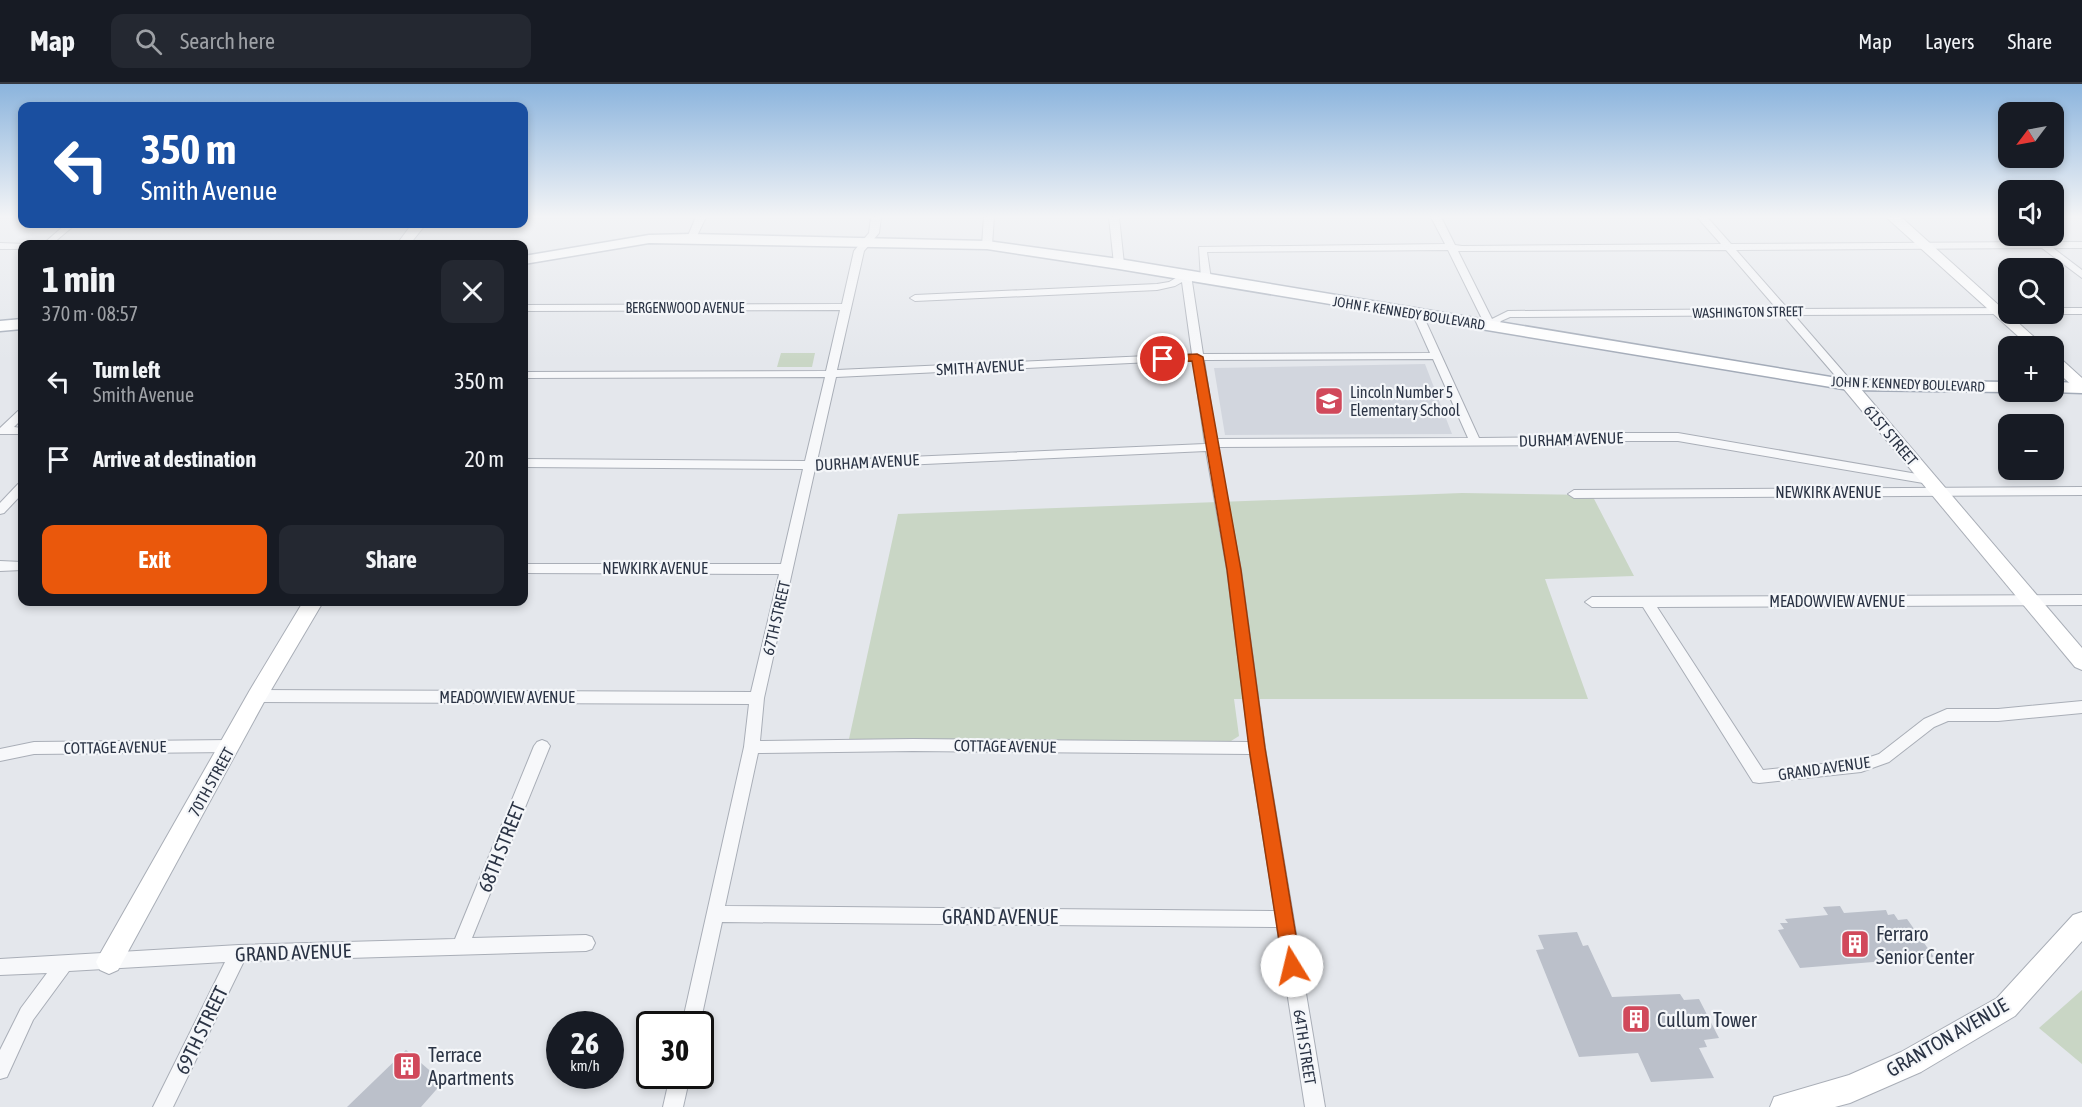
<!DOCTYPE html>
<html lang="en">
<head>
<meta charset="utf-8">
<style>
	body { margin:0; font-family:"Asap Condensed",sans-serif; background:#242831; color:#f1f3f6; height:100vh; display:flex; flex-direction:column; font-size:22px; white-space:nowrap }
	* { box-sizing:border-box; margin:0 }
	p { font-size:20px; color:#9ea1a6 }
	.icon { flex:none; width:33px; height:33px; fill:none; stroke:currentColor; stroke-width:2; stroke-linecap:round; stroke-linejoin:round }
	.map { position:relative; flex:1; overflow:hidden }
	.drawer { position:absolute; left:18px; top:156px; width:510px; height:366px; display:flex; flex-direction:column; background:#171b24; border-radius:12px; box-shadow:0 3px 9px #0003 }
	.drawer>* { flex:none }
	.hud { position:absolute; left:18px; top:18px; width:510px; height:126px; border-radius:12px; box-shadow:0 3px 9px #0003; background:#1a4fa0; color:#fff; overflow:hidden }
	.needle { width:39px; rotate:238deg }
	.tools { position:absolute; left:1998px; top:18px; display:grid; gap:12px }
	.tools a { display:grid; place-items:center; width:66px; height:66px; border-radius:12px; background:#171b24; box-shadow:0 3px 9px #0003; font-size:30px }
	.speed { position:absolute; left:546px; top:927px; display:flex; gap:12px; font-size:30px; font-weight:700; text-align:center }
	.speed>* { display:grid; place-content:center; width:78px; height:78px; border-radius:50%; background:#171b24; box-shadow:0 3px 9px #0003; line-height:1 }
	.speed small { font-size:15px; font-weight:400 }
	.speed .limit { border:3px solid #111; border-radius:9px; background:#fff; color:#111 }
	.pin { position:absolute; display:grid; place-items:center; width:51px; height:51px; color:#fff; margin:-26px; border:3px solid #fff; border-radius:50%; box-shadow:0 2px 6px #0007 }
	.me { position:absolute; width:66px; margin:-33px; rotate:351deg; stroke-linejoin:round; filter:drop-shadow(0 0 4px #0008) }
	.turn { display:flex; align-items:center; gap:21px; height:126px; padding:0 24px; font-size:27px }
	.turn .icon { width:78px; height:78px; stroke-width:2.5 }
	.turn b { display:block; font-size:42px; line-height:51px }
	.round { display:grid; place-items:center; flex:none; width:63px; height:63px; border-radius:12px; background:#242831 }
	.headline { display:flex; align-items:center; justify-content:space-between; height:102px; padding:0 24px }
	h1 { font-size:36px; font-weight:700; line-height:45px }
	.button { display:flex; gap:12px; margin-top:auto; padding:12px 24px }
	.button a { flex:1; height:69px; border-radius:12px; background:#ea580c; color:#fff; font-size:24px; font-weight:700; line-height:69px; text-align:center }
	.button a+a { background:#242831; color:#f1f3f6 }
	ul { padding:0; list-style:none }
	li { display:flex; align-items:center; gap:18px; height:78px; padding:0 24px }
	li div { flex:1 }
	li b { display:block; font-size:22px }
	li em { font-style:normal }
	header { display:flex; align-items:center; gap:36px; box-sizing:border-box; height:84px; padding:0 30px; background:#171b24; border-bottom:2px solid #363941 }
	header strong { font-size:28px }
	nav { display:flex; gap:33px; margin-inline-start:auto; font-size:21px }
	.search { width:420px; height:54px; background:#242831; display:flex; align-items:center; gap:15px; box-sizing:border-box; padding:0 21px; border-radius:12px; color:#9ea1a6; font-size:22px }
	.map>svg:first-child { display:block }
	.built { fill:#d2d6de }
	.green { fill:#c9d6c5 }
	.building { fill:#bbc0ca }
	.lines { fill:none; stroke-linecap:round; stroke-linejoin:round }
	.street-casing { stroke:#a9aeb7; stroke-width:2 }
	.secondary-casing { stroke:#a9aeb7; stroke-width:2 }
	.primary-casing { stroke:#a3abb8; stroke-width:3 }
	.street { fill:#f7f8fa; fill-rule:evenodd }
	.secondary { fill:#fff; fill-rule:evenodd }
	.primary { fill:#fff; fill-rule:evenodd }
	.route { fill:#ea580c; stroke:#983908; stroke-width:1.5 }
	.labels { text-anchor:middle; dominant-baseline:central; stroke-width:4.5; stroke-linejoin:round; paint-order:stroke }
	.far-street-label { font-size:14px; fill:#2b3445; stroke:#f4f6f9 }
	.street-label { font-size:16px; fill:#2b3445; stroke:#f4f6f9 }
	.poi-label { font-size:16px; fill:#2b3445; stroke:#f4f6f9; text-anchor:start }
	.near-street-label { font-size:20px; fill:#2b3445; stroke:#f4f6f9 }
	.near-poi-label { font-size:20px; fill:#2b3445; stroke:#f4f6f9; text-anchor:start }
</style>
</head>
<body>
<header>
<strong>Map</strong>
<div class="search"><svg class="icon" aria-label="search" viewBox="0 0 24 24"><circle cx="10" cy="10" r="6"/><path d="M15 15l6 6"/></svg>Search here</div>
<nav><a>Map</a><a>Layers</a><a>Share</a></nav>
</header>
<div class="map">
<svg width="2082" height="1023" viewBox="0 0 2082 1023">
	<rect width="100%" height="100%" fill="#e4e7ec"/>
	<!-- built -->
	<polygon class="built" points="1425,280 1452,350 1225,351 1214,284"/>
	<!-- green -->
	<g class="green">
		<polygon points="781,269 815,269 812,283 777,283"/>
		<polygon points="1462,409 1592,411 1634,492 1545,495 1588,615 1234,615 1239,652 1231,657 849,655 898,430"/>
		<polygon points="2082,906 2082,980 2039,944"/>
	</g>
	<!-- building -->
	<g class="building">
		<polygon points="1840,822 1844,829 1886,826 1888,831 1894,830 1898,836 1907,835 1934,873 1800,884 1778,846 1784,845 1780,839 1788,839 1785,835 1828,831 1823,823"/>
		<polygon points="1577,848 1583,862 1588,861 1612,913 1680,910 1684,916 1699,915 1719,954 1704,956 1707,963 1699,964 1714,994 1651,998 1638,969 1579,973 1536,866 1544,865 1538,851"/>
		<polygon points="406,966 443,998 421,1023 347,1023"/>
	</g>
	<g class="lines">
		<!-- street casing -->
		<g class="street-casing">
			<g id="street">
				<polygon points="696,133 706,133 695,156 689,156 687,154"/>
				<path d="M871,133H881L879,149L864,167L837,286L1192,270L1182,198L1175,202L1157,206L915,217L910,214L915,211L1157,200L1169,198L1186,188L1191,191L1203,270L1430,269L1413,231L1414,229H1422L1479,354L1568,353L1602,349H1678L1929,392L1935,396L1929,400L1678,357H1602L1568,361L1217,363L1241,486L1265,664L1325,1023H1305L1277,843L722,838L700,940H682L744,663L749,620L257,618L252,616L250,612L252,608L257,606L751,608L779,490L524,489V480H781L803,385L524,383V375L805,377L825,293L524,294V288L826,287L840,226L524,227V221L842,220L854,167L869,149ZM1433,275L1468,354L1216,355L1204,276ZM1193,276L1205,360L817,377L836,293ZM1206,367L1227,486L1249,658L913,655L760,657L764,614L815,385ZM913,667L1250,670L1275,827L725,822L758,669Z"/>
				<polygon points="984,133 994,133 992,161 987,164 982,161"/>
				<polygon points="1109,133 1119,133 1124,180 1119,183 1114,180"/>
				<path d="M1431,133H1441L1455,161L1462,162L1721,160L1697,133H1707L1731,160L2034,158L2027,152H2037L2046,158H2082V164H2053L2082,186V194L2042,164L1736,166L1788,225L2008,224L2010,230H2008L1794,231L1853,299V303H1845L1783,231L1510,233L1501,237L1495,245H1487L1448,166L1207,168L1211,195L1206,198L1201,195L1199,163L1445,160ZM1726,166L1777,225L1508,227L1492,235L1458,167Z"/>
				<polygon points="66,140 76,140 52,160 43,160"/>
				<polygon points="0,159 26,160 22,160 22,165 0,165"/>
				<polygon points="2054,224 2082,224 2082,230 2052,230"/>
				<polygon points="22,326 22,335 14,343 22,344 22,350 0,350 0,344 18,327"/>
				<polygon points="22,399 22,410 4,429 0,430 0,419 18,400"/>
				<polygon points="2082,403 2082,411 1574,414 1568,410 1574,406"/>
				<polygon points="0,477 22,478 22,486 0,487"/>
				<polygon points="2082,511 2082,521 1657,523 1763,686 1861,676 1879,670 1924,635 1947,625 1998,625 2082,617 2082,629 1998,637 1948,637 1934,643 1889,678 1861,688 1759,699 1753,698 1643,523 1592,523 1585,518 1592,513"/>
				<polygon points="231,656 236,658 239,662 236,666 231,668 34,670 0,677 0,665 34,658"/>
				<polygon points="542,656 547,658 550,662 472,854 586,851 592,853 595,859 592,865 586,867 244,877 173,1023 153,1023 225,878 69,887 33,936 7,993 0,995 0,966 21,924 47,889 0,891 0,875 239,861 455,855 534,662 537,658"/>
				<polygon points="670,992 690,992 683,1023 663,1023"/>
			</g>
		</g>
		<!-- secondary casing -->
		<g class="secondary-casing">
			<g id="secondary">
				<polygon points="1886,133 1901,133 2044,262 2029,262"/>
				<polygon points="412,140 426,140 410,160 397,160"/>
				<polygon points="2054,272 2060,274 2082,294 2082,307 2076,305 2054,285"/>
				<polygon points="1849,296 1855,298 2082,564 2082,586 2075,583 1843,304 1841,301 1843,298"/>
				<polygon points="303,518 323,518 264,618 118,886 109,890 100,886 96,878 100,870 250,606"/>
				<polygon points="2082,828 2082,857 2015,932 1921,988 1850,1019 1835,1023 1770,1023 1774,1013 1849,991 1901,968 1997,914 2073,831"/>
			</g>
		</g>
		<!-- primary casing -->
		<g class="primary-casing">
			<g id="primary">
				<polygon points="692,150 987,157 1119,175 1849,296 2008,298 2008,308 2011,308 2008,308 1849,306 1119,185 987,165 649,159 524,180 524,172 649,151"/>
				<polygon points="22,235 22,245 0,247 0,237"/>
				<polygon points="2054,298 2082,299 2082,309 2051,308 2054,308"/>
			</g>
		</g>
		<!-- street -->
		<use href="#street" class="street"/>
		<!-- secondary -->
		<use href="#secondary" class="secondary"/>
		<!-- primary -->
		<use href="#primary" class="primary"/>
	</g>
	<!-- sky -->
	<linearGradient id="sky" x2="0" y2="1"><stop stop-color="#8bb4dd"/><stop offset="0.48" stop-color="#f3f4f6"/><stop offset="1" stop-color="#f3f4f6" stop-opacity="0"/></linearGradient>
	<rect width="2082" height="276" fill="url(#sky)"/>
	<!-- route -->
	<polygon class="route" points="1197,270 1203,273 1241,486 1265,664 1301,882 1298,888 1292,890 1286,888 1283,882 1249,664 1227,486 1192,277 1163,278 1158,275 1163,272"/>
	<!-- icons -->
	<defs>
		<g id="school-square" transform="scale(1.5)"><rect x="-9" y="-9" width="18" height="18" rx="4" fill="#d1495b" stroke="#f4f6f9"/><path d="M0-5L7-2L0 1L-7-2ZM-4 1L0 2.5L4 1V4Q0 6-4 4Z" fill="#fff"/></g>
		<g id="building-square" transform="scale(1.5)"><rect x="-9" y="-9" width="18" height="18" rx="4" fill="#d1495b" stroke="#f4f6f9"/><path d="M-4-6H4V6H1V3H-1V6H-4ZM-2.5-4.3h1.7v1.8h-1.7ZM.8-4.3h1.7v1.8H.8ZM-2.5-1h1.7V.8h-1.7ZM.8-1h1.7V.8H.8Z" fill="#fff"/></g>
	</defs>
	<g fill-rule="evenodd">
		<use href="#school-square" x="1329" y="317"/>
		<use href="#building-square" x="1855" y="860"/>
		<use href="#building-square" x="1636" y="935"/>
		<use href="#building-square" x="407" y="982"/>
	</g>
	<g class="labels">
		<!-- far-street labels -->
		<g class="far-street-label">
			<text x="685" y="224">BERGENWOOD AVENUE</text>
			<text transform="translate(1748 228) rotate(-1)">WASHINGTON STREET</text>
			<text transform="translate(1409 229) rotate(9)">JOHN F. KENNEDY BOULEVARD</text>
			<text transform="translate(1908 300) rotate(2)">JOHN F. KENNEDY BOULEVARD</text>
		</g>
		<!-- street labels -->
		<g class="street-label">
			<text transform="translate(980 283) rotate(-3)">SMITH AVENUE</text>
			<text transform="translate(1891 351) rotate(50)">61ST STREET</text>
			<text transform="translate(1571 355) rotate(-2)">DURHAM AVENUE</text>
			<text transform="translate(867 378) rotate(-3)">DURHAM AVENUE</text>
			<text x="1828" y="408">NEWKIRK AVENUE</text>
			<text x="655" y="484">NEWKIRK AVENUE</text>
			<text x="1837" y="517">MEADOWVIEW AVENUE</text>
			<text transform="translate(776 534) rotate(-77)">67TH STREET</text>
			<text x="507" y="613">MEADOWVIEW AVENUE</text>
			<text transform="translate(1005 662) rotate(1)">COTTAGE AVENUE</text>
			<text transform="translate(115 663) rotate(-1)">COTTAGE AVENUE</text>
			<text transform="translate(1824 684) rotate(-8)">GRAND AVENUE</text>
			<text transform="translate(211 698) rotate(-61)">70TH STREET</text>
			<text transform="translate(1305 963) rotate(81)">64TH STREET</text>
		</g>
		<!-- poi labels -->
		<g class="poi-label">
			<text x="1350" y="308">Lincoln Number 5<tspan x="1350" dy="18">Elementary School</tspan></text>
		</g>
		<!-- near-street labels -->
		<g class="near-street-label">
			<text transform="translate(501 763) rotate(-68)">68TH STREET</text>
			<text x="1000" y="832">GRAND AVENUE</text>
			<text transform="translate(293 868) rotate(-2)">GRAND AVENUE</text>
			<text transform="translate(201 946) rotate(-64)">69TH STREET</text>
			<text transform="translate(1947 953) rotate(-30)">GRANTON AVENUE</text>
		</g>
		<!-- near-poi labels -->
		<g class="near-poi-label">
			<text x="1876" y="849">Ferraro<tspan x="1876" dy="23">Senior Center</tspan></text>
			<text x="1657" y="935">Cullum Tower</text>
			<text x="428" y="970">Terrace<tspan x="428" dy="23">Apartments</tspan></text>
		</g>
	</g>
</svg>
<div class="tools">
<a><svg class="needle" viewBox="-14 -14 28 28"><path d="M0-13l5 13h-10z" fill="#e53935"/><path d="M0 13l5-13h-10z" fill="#9ea1a6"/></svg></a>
<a><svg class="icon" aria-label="sound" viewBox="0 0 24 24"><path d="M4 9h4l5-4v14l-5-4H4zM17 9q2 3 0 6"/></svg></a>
<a><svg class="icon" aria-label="search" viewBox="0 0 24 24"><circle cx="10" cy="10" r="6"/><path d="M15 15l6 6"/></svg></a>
<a>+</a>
<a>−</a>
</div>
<div class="speed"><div>26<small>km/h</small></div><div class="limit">30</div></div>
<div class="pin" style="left:1163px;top:275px;background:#d93025"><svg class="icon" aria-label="arrive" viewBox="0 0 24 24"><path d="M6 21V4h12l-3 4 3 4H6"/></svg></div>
<svg class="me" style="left:1292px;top:882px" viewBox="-20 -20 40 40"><circle r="19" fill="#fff"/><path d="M0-13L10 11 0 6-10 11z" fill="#ea580c"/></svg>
<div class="hud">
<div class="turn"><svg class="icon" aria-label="left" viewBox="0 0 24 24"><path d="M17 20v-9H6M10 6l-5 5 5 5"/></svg><div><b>350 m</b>Smith Avenue</div></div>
</div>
<section class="drawer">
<div class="headline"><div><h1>1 min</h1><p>370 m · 08:57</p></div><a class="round"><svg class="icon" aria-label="close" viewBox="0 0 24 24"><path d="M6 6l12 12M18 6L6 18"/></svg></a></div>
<ul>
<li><svg class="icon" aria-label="left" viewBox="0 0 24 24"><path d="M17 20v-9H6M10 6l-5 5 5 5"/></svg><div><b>Turn left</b><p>Smith Avenue</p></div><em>350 m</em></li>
<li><svg class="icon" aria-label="arrive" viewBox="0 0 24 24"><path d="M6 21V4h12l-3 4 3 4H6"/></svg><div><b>Arrive at destination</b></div><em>20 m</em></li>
</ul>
<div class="button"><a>Exit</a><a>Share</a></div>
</section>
</div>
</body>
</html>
